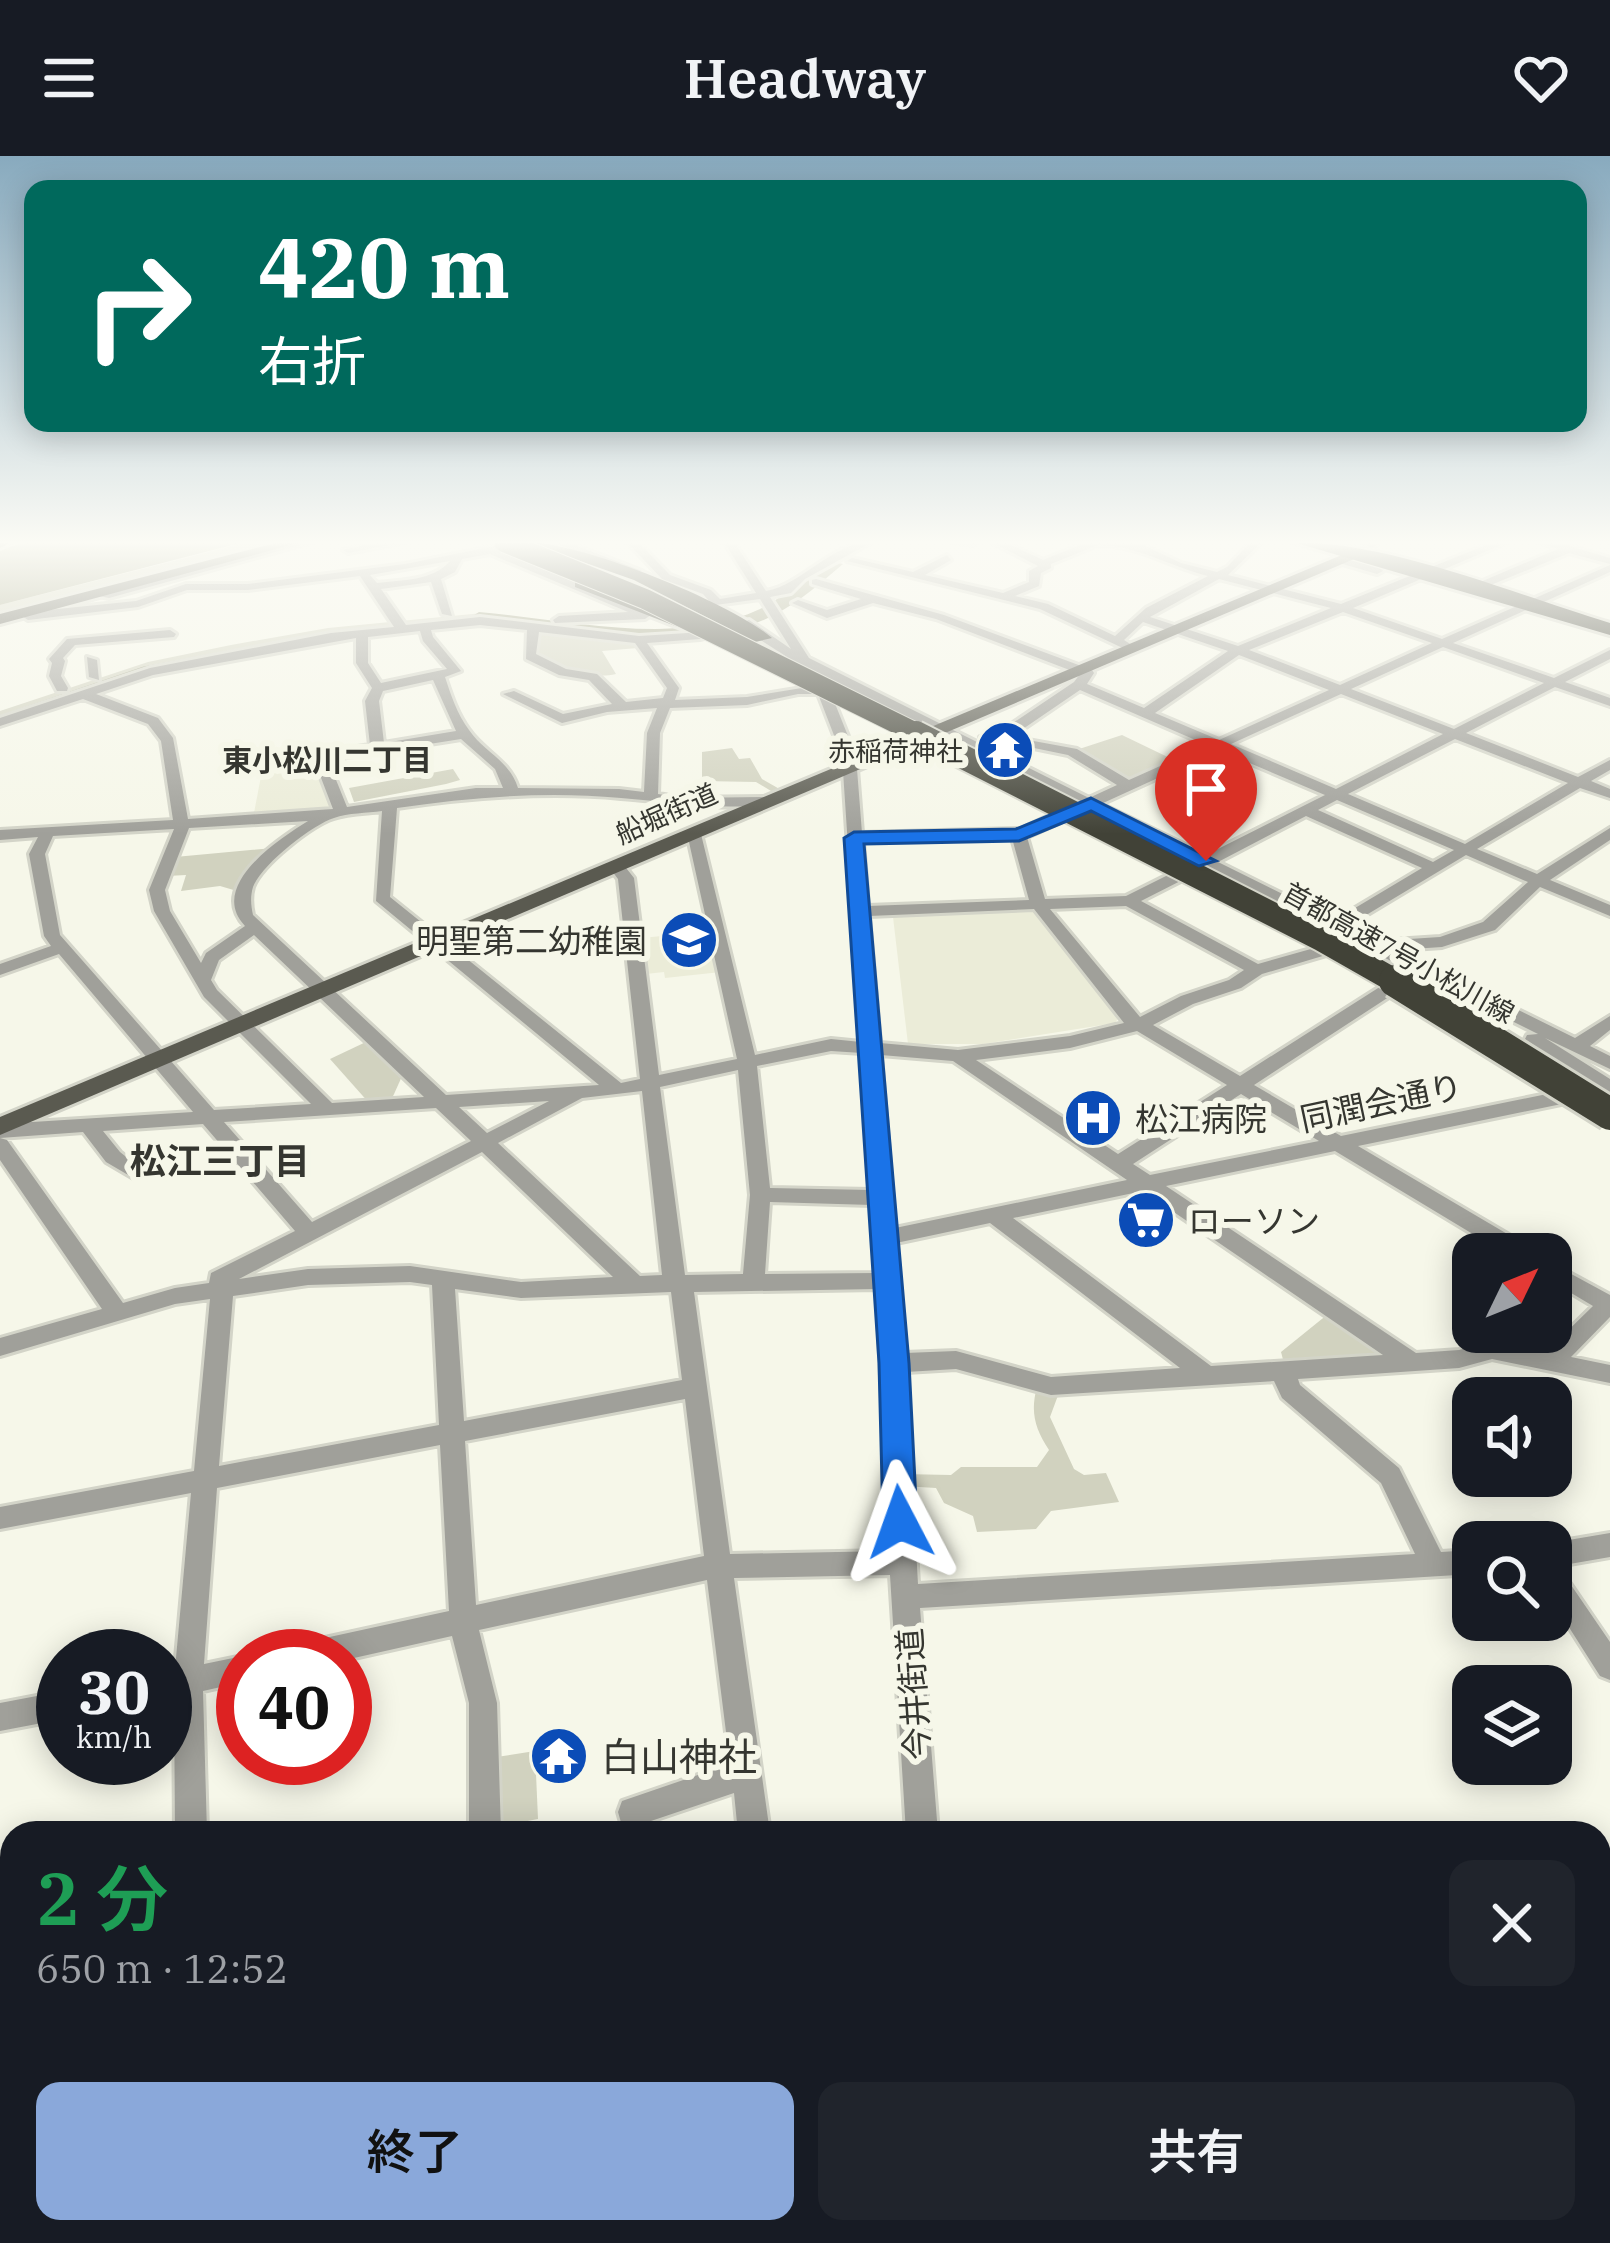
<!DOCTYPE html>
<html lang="ja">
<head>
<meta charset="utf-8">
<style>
	body { margin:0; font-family:"IBM Plex Serif","Noto Sans JP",serif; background:#20242c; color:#f1f3f6; height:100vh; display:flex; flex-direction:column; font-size:45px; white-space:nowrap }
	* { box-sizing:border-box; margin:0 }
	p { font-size:39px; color:#9ea1a6 }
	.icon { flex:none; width:66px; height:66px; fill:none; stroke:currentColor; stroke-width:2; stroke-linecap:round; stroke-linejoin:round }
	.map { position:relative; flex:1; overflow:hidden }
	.details { position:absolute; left:0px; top:1665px; width:1611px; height:423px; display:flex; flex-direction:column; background:#171b24; border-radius:36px 36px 0 0; box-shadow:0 6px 30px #0003 }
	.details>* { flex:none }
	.banner { position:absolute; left:24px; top:24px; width:1563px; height:252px; border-radius:24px; box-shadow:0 6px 30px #0003; background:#00695c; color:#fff; overflow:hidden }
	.needle { width:78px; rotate:47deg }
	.tools { position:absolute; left:1452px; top:1077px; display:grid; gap:24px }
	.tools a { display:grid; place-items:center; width:120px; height:120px; border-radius:24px; background:#171b24; box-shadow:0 6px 30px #0003; font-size:60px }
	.speed { position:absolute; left:36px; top:1473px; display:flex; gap:24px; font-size:60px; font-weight:700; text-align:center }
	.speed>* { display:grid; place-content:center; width:156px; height:156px; border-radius:50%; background:#171b24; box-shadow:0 6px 30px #0003; line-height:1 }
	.speed small { font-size:30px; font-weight:400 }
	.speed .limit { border:18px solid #d22; background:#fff; color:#111 }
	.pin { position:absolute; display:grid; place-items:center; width:102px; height:102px; color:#fff; margin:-123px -51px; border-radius:50% 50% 50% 0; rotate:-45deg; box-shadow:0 0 12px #0007 }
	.pin .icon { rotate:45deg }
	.me { position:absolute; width:132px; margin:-66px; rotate:356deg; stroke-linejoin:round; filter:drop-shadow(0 0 9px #0008) }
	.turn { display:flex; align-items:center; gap:42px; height:252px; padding:0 36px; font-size:54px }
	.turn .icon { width:156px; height:156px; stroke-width:2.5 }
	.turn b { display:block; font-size:84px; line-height:102px }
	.round { display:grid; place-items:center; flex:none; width:126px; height:126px; border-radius:24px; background:#20242c }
	.summary { display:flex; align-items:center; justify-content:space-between; height:204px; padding:0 36px }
	h1 { font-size:72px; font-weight:600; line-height:90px; color:#1e9e55 }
	.cta { display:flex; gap:24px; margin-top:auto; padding:24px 36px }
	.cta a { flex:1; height:138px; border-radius:24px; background:#8aa8da; color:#111; font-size:48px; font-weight:600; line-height:138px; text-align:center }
	.cta a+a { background:#20242c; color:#f1f3f6 }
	header { display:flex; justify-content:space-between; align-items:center; height:156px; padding:0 36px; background:#171b24; font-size:54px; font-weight:600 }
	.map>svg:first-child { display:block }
	.built { fill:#ebecd8 }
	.green { fill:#d1d2bf }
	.water { fill:#999b7e }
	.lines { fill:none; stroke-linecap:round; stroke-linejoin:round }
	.stream { stroke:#999b7e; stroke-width:3 }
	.river { fill:#999b7e; fill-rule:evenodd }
	.minor-casing { stroke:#d3d4c8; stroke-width:6 }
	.major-casing { stroke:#d3d4c8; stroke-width:6 }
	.highway-casing { stroke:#d3d4c8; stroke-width:6 }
	.minor { fill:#a0a09a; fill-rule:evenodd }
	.major { fill:#5a5a50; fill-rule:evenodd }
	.highway { fill:#414237; fill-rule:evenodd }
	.highway-bridge-far2-casing { stroke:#d3d4c8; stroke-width:22; stroke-linecap:butt }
	.highway-bridge-far1-casing { stroke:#d3d4c8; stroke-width:28; stroke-linecap:butt }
	.highway-bridge-casing { stroke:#d3d4c8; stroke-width:38; stroke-linecap:butt }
	.highway-bridge-far2 { stroke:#414237; stroke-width:20 }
	.highway-bridge-far1 { stroke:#414237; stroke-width:24 }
	.highway-bridge { stroke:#414237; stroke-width:32 }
	.route { fill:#1a73e8; stroke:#114b97; stroke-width:3 }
	.labels { text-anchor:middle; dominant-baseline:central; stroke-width:12; stroke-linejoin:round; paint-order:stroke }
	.far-poi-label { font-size:27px; fill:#353630; stroke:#f6f7e9; text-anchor:end }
	.far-street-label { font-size:27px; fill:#353630; stroke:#f6f7e9 }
	.far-neighbourhood-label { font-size:30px; font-weight:bold; fill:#353630; stroke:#f6f7e9 }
	.poi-label { font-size:33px; fill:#353630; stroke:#f6f7e9; text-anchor:start }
	.street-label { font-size:33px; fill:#353630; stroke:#f6f7e9 }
	.neighbourhood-label { font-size:36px; font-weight:bold; fill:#353630; stroke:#f6f7e9 }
	.near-poi-label { font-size:39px; fill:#353630; stroke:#f6f7e9; text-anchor:start }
</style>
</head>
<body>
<header><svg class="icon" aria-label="menu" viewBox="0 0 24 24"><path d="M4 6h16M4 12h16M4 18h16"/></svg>Headway<svg class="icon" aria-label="heart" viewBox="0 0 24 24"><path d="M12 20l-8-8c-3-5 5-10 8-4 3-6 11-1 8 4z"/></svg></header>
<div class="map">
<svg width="1610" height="2087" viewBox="0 0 1610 2087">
	<rect width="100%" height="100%" fill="#f6f7e9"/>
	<!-- built -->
	<g class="built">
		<polygon points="316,600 338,655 253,662 263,610"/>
		<polygon points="1036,755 1119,861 1115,867 983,888 908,888 893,761"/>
		<polygon points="712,775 721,816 665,822 664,816 646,818 642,782"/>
	</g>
	<!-- green -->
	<g class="green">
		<polygon points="248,386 276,386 0,458 0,449"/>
		<polygon points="483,457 635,475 673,472 687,479 641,483 481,465 220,499 0,565 0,555 148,506 231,489 328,472"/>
		<path d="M537,474L637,485L638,492L602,495L616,518C589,524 560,511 535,499Z"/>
		<polygon points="1122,579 1178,606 1130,628 1073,595"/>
		<polygon points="732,592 739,603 750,602 762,623 783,635 776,638 756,626 702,625 702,596"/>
		<polygon points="453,613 460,624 446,628 354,646 349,632"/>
		<polygon points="273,692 237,735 220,730 181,735 186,719 167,720 175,701"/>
		<polygon points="368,885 403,918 390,947 370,948 330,903"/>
		<polygon points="1333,1154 1404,1204 1285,1211 1281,1196"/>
		<path d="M1037,1231L1060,1234L1050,1261L1074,1313L1084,1319L1106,1317L1119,1346L1051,1355L1036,1373L977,1376L973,1360L944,1347L936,1332L902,1330V1318L951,1319L961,1311H1037L1049,1294C1035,1273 1030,1256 1037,1231Z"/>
		<polygon points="535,1595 538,1663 492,1672 490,1602"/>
	</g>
	<!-- water -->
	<polygon class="water" points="30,386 244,386 0,449 0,393"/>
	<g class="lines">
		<!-- stream -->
		<polyline class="stream" points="0,561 144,512 340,475"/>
		<!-- river -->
		<path class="river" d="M829,405L843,408C823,425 799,446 776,458C689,504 571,473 479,466L471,461L479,456C566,463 677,492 760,453C785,441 805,419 829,405Z"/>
		<!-- minor casing -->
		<g class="minor-casing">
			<g id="minor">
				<polygon points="294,386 312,386 109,442 99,440"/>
				<polygon points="379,386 405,386 348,397 343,394"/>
				<path d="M515,386H537L502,395L651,459L645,463L555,467L553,464L559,460L628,456L490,398L462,403L455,416L441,423L452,460L442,458L431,426L381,433L406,469L480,461L639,480L704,476V482L700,483L647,487L679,532L675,544L747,541L814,530C793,496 767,494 739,467L749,464L791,493L760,443L708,450L709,445L703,438L662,423L627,386H638L670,419L711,434L720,443L756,437L724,386H734L766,435C802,429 832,386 872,386L805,423L791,437L770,441L809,502L1089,642L1117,629L1068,599L980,581L1007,571L1074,526L1080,518L936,463L873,447L827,462L792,447L798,444L827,454L861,443L812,428V424L816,423L944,459L1092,514L1094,517L1087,528L1144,552L1228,495L1143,466L1124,484L1135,491L1129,495L1040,453L847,405L852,402L913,416L947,399L951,404L925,419L1003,437L1029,426V415L1038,410L991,386H1005L1043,404L1087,386H1137L1181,407L1217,416L1227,411L1251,386H1262L1228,419L1341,448L1493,386H1508L1353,452L1442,483L1610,409V416L1453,487L1554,522L1610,494V503L1565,526L1610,542V550L1555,531L1466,577L1578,621L1610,604V614L1591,625L1610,633V642L1580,632L1477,693L1537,718L1610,672V684L1550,724L1610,749V760L1540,731L1495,774L1442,791L1397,794L1575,882L1610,860V874L1590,890L1610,900V913L1545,882L1610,923V938L1358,990L1531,1092L1534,1098H1506L1335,995L1166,1030L1416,1197L1459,1194L1492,1185L1546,1196L1593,1150L1551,1125V1107L1610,1139V1161L1571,1201L1610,1209V1227L1492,1203L1459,1212L1298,1223L1300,1229L1399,1312L1441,1396L1473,1394V1418L920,1452L938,1677H906L890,1419L734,1422L770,1677H738L734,1637L651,1665L656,1677H624L618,1656L622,1645L730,1608L707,1424L479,1474L497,1547L501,1677H469V1547L452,1480L345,1504V1500H288L292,1491L302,1487L449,1455L440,1289L217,1332L204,1508L243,1500H244L243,1526L203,1535L207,1677H175L174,1541L165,1543V1515L175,1513L191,1337L0,1373V1351L194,1315L210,1143L175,1148L0,1200V1182L102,1153L0,1004V982L7,984L123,1147L175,1132L209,1127L211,1117L295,1075L203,968L103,975L120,996L145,1016L135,1023L106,1006L83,976L0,982V968L193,956L59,798L0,819V808L51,790L44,780L29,698L38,681L0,684V674L173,664L161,585L148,568L83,543L0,570V562L150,512L331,477L394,471L360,420L248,434H187L138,451L28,464L22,460L28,456L136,445L186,428H248L405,408ZM1098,389C1137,389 1171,411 1208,420L1146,452L1115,480L1048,448L1015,440L1039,430L1041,417L1051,412V408ZM450,405C433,425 402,424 377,427L370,419ZM1219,423L1331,452L1238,490L1150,461ZM1343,456L1432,487L1340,529L1249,494ZM480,469L527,474L526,503L559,519L589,524L612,548L563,558L514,535L503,538L562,567L607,556L657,552L647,577L644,636L619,633L518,632C509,604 484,596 469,574C457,558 451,539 445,521L461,515L433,481L431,474ZM420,475L423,485L447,513L381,527L368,507V481ZM539,476L635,487L667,532L663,542L626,546L597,518L566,513L536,498ZM356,482V507L372,532L365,545L370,589L320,597L313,601L333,653L188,663L173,582L158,562L96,538L153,519ZM1443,491L1544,527L1454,573L1351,533ZM1239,499L1329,534L1219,584L1155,557ZM819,517L844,531L1077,647L1021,673L862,677L856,600L832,540L835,537ZM433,524L456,575L384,587L379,545L383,535ZM1080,534L1207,589L1129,624L1077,593L1006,580L1017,577ZM798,538H818L842,600L861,886L831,883L755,899L700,674L687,677L737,903L659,919L634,722L623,708H611L609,711L618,723L640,923L621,927L390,741L397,652C471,641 546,635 621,642C671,646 720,655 770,648L772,645L765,641L683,642L658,638L660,577L670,552L747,549ZM1341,538L1443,578L1336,633L1231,588ZM461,583L495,613L503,632H476L347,651L328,604ZM1455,583L1568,627L1465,688L1348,638ZM1219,594L1325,639L1206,699L1101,648ZM1337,644L1454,694L1433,706L1318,654ZM1089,653L1194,706L1126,740L1045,743L1027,681ZM382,655L376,745L599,929L446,939L253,759C251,750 250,741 253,731C262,708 312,669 334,662C348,657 367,657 382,655ZM1306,660L1422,712L1335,764L1218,706ZM308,665C279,683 207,730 245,770L206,797L201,807L170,755L165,734L189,672ZM174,673L149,734L154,755L204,841L311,948L214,954L60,779L45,698L53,680ZM1012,682L1029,744L868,750L863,686ZM1466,699L1528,726L1483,766L1440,781L1379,785L1348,770ZM1206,712L1355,787L1325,789L1258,808L1141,745ZM1126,750L1244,814L1229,824L1181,840L1140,861L1050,753ZM1034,753L1124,867L1070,880L958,894L880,887L869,760ZM254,779L424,941L332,947L217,834L211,824L219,804ZM1373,796L1538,878L1527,879L1525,883L1591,929L1341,980L1254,929L1398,835V827H1386L1240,920L1153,869L1193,848L1241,832L1262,818L1326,799ZM1137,875L1227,929L1118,998L976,904L1070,892ZM831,895L862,897L871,1034L770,1032L757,910ZM881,899L953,905L1127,1024L895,1072ZM738,914L750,1039L743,1118L685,1119L660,931ZM642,935L662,1119L640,1120L498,987L582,942ZM1241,938L1319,985L1150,1019L1133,1008ZM549,945L487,977L459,951ZM436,952L471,985L312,1066L224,966ZM482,996L613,1121L521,1126L410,1110L308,1113L239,1123ZM1143,1035L1383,1199L1211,1210L1013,1062ZM770,1046L872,1049L876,1117L765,1118ZM990,1067L1180,1212L1051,1221L956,1195L905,1197L896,1087ZM410,1126L432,1129L439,1269L219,1310L233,1140L308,1129ZM455,1133L521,1142L671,1136L682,1224L464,1265ZM877,1133L889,1395L730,1398L694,1136ZM956,1213L1051,1239L1274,1225L1282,1242L1381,1327L1415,1398L918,1428L906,1216ZM685,1243L704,1400L476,1449L465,1285Z"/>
				<polygon points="552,386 567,386 642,415 632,417"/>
				<polygon points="951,386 978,386 973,389"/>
				<polygon points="1361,386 1374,386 1377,389 1372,392"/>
				<polygon points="1539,386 1556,386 1610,402 1610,408 1569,397 1486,431 1478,431 1478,427 1558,393"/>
				<polygon points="1340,401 1381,413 1383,415 1377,418 1336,406"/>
				<polygon points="170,474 176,478 174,481 75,489 63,502 65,505 61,520 68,532 67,535 57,535 49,520 52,507 49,503 67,483"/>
				<polygon points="87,501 97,504 99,524 89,521"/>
				<polygon points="1610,1377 1610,1401 1558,1410 1610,1486 1610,1524 1600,1520 1551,1443 1551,1387"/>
				<polygon points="63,1535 63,1563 0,1575 0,1547"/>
				<polygon points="12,1913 12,1949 0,1954 0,1918"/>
				<polygon points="1610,1931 1610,1967 1599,1970 1599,1934"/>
				<polygon points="308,2076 346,2076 348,2087 310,2087"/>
				<polygon points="388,2076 439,2076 434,2087 383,2087"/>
				<polygon points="767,2076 805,2076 806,2087 768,2087"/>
				<polygon points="938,2076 1036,2076 1031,2087 935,2087"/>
				<polygon points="1300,2076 1338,2076 1342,2087 1304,2087"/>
			</g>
		</g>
		<!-- major casing -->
		<g class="major-casing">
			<g id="major">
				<polygon points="279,386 302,386 0,468 0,458"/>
				<polygon points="1356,393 1361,400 0,979 0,961"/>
			</g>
		</g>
		<!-- highway casing -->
		<g class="highway-casing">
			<g id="highway">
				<polygon points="0,386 12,386 0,392"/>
				<path d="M526,386C581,386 730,446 772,482L755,486L634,424Z"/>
				<path d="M1293,386C1391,386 1514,438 1610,467V479Z"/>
				<polygon points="575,423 587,423 699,469 683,473 575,431"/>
			</g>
		</g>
		<!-- minor -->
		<use href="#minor" class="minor"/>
		<!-- major -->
		<use href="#major" class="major"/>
		<!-- highway -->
		<use href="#highway" class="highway"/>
		<!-- highway-bridge-far2 casing -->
		<g class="highway-bridge-far2-casing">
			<polyline id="highway-bridge-far2" points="504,386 645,443 922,580"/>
		</g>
		<!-- highway-bridge-far1 casing -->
		<g class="highway-bridge-far1-casing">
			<polyline id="highway-bridge-far1" points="916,577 1321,783 1400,828"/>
		</g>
		<!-- highway-bridge casing -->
		<g class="highway-bridge-casing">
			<polyline id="highway-bridge" points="1395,825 1610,958"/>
		</g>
		<!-- highway-bridge-far2 -->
		<use href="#highway-bridge-far2" class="highway-bridge-far2"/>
		<!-- highway-bridge-far1 -->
		<use href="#highway-bridge-far1" class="highway-bridge-far1"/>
		<!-- highway-bridge -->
		<use href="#highway-bridge" class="highway-bridge"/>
	</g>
	<!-- sky -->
	<linearGradient id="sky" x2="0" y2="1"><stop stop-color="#88aabe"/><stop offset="0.57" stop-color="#fbfbf5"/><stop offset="1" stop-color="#fbfbf5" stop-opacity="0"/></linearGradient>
	<rect width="1610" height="678" fill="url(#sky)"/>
	<!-- route -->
	<polygon class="route" points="1091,642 1216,705 1199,710 1091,655 1019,685 864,688 909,1207 917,1366 912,1376 900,1380 888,1376 883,1366 879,1207 844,682 854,676 1016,673"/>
	<!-- icons -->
	<defs>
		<g id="temple-disc" transform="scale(3)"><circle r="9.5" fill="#0b4cb7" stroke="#f6f7e9"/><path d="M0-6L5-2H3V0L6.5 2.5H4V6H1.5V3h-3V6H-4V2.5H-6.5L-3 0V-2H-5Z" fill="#fff"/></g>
		<g id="school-disc" transform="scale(3)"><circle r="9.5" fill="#0b4cb7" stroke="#f6f7e9"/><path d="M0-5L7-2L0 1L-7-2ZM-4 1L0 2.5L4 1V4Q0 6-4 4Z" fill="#fff"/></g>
		<g id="hospital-disc" transform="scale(3)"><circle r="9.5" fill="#0b4cb7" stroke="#f6f7e9"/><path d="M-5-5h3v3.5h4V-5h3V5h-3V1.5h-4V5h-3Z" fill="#fff"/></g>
		<g id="supermarket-disc" transform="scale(3)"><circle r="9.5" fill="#0b4cb7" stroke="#f6f7e9"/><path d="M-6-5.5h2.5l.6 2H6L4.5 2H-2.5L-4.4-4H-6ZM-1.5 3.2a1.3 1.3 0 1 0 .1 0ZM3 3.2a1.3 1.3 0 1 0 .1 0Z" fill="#fff"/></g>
	</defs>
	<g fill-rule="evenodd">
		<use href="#temple-disc" x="1005" y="594"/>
		<use href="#school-disc" x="689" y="784"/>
		<use href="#hospital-disc" x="1093" y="962"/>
		<use href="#supermarket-disc" x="1146" y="1064"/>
		<use href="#temple-disc" x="559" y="1600"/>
	</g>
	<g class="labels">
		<!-- far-poi labels -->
		<g class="far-poi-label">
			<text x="963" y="594">赤稲荷神社</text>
		</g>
		<!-- far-street labels -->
		<g class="far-street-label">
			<text transform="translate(666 657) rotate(-24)">船堀街道</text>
			<text transform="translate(1399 796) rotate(29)">首都高速7号小松川線</text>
		</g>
		<!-- far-neighbourhood labels -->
		<g class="far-neighbourhood-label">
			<text x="327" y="603">東小松川二丁目</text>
		</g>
		<!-- poi labels -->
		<g class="poi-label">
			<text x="647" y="784" text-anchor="end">明聖第二幼稚園</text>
			<text x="1135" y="962">松江病院</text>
			<text x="1188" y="1064">ローソン</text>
		</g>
		<!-- street labels -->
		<g class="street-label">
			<text transform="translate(1381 946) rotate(-12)">同潤会通り</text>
			<text transform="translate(913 1538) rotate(-94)">今井街道</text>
		</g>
		<!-- neighbourhood labels -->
		<g class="neighbourhood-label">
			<text x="220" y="1004">松江三丁目</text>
		</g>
		<!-- near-poi labels -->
		<g class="near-poi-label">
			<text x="601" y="1600">白山神社</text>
		</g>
	</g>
</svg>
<div class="tools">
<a><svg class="needle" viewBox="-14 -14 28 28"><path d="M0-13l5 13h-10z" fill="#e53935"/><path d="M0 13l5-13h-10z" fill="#9ea1a6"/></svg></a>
<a><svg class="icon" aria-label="sound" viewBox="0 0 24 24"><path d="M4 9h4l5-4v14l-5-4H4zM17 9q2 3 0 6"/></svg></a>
<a><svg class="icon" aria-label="search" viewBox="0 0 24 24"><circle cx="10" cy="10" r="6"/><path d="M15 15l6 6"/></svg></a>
<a><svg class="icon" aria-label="layers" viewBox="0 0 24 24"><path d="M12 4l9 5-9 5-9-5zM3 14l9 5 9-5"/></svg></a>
</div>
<div class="speed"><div>30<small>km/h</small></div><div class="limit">40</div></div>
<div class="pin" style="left:1206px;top:705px;background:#d93025"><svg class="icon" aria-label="arrive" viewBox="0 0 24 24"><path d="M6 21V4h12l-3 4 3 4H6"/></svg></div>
<svg class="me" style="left:900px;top:1366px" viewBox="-20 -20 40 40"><path d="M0-17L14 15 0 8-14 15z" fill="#1a73e8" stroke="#fff" stroke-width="4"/></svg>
<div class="banner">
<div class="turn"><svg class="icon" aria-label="right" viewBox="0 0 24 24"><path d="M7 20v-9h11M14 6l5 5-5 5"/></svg><div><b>420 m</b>右折</div></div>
</div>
<section class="details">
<div class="summary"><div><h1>2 分</h1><p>650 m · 12:52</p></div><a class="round"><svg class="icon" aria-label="close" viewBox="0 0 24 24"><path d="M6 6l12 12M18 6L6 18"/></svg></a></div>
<div class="cta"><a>終了</a><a>共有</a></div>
</section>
</div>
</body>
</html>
